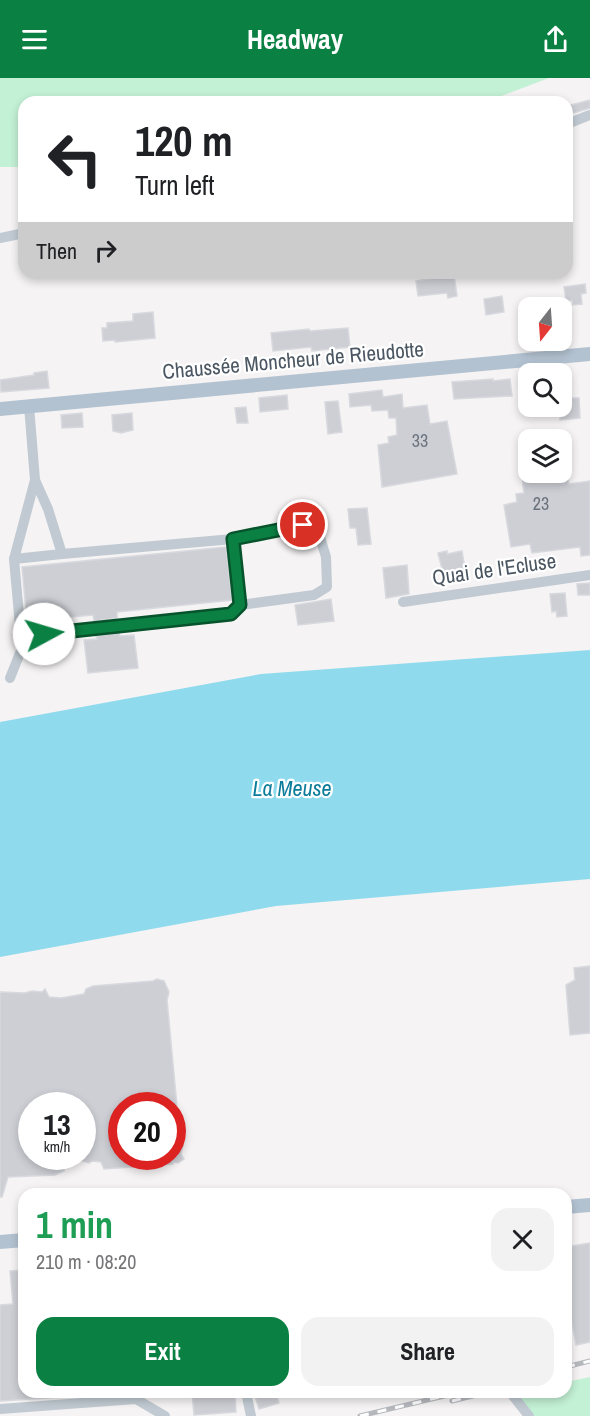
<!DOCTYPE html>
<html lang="en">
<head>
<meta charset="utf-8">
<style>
	body { margin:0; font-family:"Archivo Narrow",sans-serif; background:#f2f2f2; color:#202124; height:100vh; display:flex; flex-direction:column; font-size:22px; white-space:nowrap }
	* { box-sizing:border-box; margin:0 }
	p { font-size:20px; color:#757577 }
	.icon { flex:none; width:33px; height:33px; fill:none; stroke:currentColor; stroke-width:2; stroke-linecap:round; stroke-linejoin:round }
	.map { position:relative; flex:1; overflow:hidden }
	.side { position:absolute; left:18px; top:1110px; width:554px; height:210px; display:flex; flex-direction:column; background:#fff; border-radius:18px; box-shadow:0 3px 9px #0003 }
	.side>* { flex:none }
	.banner { position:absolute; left:18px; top:18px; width:555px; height:183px; border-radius:18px; box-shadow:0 3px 9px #0003; background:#fff; color:#202124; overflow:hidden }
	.needle { width:39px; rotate:197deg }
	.tools { position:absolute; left:518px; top:219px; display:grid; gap:12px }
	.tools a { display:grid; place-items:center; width:54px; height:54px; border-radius:12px; background:#fff; box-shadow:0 3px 9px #0003; font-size:30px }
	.speed { position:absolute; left:18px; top:1014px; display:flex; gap:12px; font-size:30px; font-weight:700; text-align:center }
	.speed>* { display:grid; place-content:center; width:78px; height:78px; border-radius:50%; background:#fff; box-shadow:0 3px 9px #0003; line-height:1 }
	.speed small { font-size:15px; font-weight:400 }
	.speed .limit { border:9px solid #d22; background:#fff; color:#111 }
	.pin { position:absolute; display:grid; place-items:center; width:51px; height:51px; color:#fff; margin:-26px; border:3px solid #fff; border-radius:50%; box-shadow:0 2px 6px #0007 }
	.me { position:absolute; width:66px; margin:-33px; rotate:84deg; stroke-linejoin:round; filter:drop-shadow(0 0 4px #0008) }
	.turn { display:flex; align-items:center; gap:21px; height:126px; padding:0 18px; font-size:27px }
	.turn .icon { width:78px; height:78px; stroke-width:2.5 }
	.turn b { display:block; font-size:42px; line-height:51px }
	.then { display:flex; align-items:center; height:57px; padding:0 18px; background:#0003; gap:12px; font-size:22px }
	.round { display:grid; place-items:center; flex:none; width:63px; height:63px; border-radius:18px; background:#f2f2f2 }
	.head { display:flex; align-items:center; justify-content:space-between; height:102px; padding:0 18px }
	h1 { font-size:36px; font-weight:700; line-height:45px; color:#1e9e55 }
	.cta { display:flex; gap:12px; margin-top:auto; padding:12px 18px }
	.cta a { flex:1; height:69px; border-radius:18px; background:#0b8043; color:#fff; font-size:24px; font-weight:700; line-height:69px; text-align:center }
	.cta a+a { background:#f2f2f2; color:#202124 }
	header { display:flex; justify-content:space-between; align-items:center; height:78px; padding:0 18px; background:#0b8043; color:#fff; font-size:27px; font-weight:700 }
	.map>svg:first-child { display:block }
	.green { fill:#c3f1d5 }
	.water { fill:#90daee }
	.building { fill:#cdcfd5; stroke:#d7d9de; stroke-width:1.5 }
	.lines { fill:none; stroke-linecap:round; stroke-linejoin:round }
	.minor { stroke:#c1cad2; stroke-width:10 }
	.major { stroke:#b3c2d1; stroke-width:14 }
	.rail-casing { stroke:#b5b8bd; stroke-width:5 }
	.rail { stroke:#fff; stroke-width:3; stroke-dasharray:9; stroke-linecap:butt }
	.route-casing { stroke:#07532c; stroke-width:15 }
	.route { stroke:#0b8043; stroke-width:10 }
	.labels { text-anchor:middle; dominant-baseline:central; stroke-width:4.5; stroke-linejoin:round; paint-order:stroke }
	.number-label { font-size:18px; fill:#6b747e }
	.street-label { font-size:21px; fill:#4a5661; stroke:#fff }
	.water-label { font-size:22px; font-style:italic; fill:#0c7c9b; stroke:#fff }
</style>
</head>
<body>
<header><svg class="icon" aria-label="menu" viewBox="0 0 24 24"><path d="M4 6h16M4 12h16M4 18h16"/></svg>Headway<svg class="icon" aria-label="share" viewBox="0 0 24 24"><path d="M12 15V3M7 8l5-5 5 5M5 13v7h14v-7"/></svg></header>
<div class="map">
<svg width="590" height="1338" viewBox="0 0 590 1338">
	<rect width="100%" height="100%" fill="#f5f3f3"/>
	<!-- green -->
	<g class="green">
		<polygon points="0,0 549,0 486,24 24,24 24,89 0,89"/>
		<polygon points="590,1299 590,1338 534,1338 518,1316 566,1314 566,1304"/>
	</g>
	<!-- water -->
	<polygon class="water" points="590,572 590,801 276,828 0,879 0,644 261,596"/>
	<!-- building -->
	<g class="building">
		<polygon points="590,22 590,30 567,37 567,28"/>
		<polygon points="454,197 457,218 448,220 447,215 418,218 416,203"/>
		<polygon points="585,206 586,215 581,216 582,226 573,227 572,222 566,223 564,209"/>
		<polygon points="502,218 504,234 486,237 484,221"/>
		<polygon points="153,234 155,260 115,264 115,262 103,263 102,250 107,250 107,245 133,243 133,236"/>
		<polygon points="348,250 350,269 312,273 311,269 273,273 271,255 309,251 310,253"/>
		<polygon points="47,293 49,310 1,314 0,302 34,297 34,295"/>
		<polygon points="493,301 493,303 510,301 512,318 454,321 452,304"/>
		<polygon points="382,312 383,319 402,316 403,330 427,327 430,346 447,343 457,396 382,409 378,367 389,365 388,359 397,357 396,340 389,340 388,332 372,333 371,327 350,329 349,316"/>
		<polygon points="287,317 288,331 260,334 259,320"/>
		<polygon points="569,318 569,320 579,320 580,340 560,342 561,319"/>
		<polygon points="338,323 342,354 328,356 325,324"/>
		<polygon points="246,329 248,345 237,345 235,330"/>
		<polygon points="82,335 83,349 62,350 61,337"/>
		<polygon points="132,335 133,352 121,355 113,353 112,337"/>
		<polygon points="540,394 567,394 569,406 590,403 590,477 581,478 580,469 532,475 530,466 511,469 504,427 517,424 516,416 524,415 522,399 540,396"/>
		<polygon points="367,430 371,466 358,467 356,450 350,450 348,431"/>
		<polygon points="226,469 232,522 117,534 117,540 94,543 93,537 27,543 22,489"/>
		<polygon points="447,473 447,476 462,473 465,491 443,495 438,475"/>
		<polygon points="407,487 409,516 386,520 383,490"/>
		<polygon points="590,505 590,517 578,517 577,506"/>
		<polygon points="565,515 567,538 557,539 556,533 552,534 550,516"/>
		<polygon points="331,521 334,543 298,547 295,527"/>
		<polygon points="119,555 120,558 134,557 138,590 88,595 84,562 97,561 96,558"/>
		<polygon points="590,888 590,955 570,957 566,907 575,902 574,890"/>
		<polygon points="157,901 164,903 169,914 167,922 177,1028 122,1028 122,1078 172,1078 172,1048 183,1067 181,1076 184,1081 178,1085 173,1084 173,1086 104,1091 101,1084 92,1083 89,1085 82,1083 82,1028 32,1028 32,1078 68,1078 64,1093 55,1097 8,1099 2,1119 0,1119 0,914 25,915 32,913 42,914 45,911 49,919 61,920 84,916 86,911 93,908 153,903"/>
		<polygon points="590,1165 590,1264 576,1267 566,1214 566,1169"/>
		<polygon points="24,1192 24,1314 91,1314 92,1317 0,1323 0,1227 13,1226 10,1193"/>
		<polygon points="192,1314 235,1314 236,1334 194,1337"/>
		<polygon points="266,1314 276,1314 279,1325 259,1331 255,1318 266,1316"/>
	</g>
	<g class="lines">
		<!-- minor -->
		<g class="minor">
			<polyline points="567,46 590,37"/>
			<polyline points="0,160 24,155"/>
			<polyline points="233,461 303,447 319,456 326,479 327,509 314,517 240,527"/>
			<polyline points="14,481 62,476 48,431 35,402"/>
			<polyline points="403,524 590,497"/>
			<polyline points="21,558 232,536 240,527 233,461 62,476"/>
			<polyline points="10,600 22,570 14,481 35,402 29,328"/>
			<polyline points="246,1314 251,1338"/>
			<polyline points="510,1314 529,1338"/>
			<polyline points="0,1331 136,1321 165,1338"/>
		</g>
		<!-- major -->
		<g class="major">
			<polyline points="0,331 590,276"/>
			<polyline points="566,1129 590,1127"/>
			<polyline points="0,1164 24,1162"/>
		</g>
		<!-- rail casing -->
		<g class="rail-casing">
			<g id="rail">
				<polyline points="566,1289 590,1283"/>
				<polyline points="452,1323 489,1314"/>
				<polyline points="360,1338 461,1314"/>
			</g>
		</g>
		<!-- rail -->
		<use href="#rail" class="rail"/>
	</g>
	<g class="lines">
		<!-- route casing -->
		<g class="route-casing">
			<polyline id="route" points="44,556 231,536 240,527 233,461 303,447"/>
		</g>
		<!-- route -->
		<use href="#route" class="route"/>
	</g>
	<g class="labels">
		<!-- number labels -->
		<g class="number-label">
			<text x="420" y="362">33</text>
			<text x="541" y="425">23</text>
		</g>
		<!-- street labels -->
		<g class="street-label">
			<text transform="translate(293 282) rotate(-5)">Chaussée Moncheur de Rieudotte</text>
			<text transform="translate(494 491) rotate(-8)">Quai de l'Ecluse</text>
		</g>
		<!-- water labels -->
		<g class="water-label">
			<text x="292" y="710">La Meuse</text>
		</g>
	</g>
</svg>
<div class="tools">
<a><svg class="needle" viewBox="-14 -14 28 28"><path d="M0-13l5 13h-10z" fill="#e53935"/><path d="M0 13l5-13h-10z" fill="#757577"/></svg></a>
<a><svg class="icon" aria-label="search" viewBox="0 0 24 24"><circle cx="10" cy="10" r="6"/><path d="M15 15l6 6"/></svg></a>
<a><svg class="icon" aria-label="layers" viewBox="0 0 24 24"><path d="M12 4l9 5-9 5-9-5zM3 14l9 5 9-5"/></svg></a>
</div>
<div class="speed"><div>13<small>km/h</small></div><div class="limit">20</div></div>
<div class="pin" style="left:303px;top:447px;background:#d93025"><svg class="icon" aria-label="arrive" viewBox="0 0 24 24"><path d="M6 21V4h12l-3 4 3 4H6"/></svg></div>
<svg class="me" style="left:44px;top:556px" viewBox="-20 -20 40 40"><circle r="19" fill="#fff"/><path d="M0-13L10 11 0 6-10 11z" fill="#0b8043"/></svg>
<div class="banner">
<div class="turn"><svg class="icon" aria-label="left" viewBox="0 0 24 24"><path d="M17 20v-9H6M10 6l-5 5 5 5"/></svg><div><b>120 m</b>Turn left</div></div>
<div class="then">Then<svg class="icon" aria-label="right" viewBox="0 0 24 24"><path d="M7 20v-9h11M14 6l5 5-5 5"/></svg></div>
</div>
<section class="side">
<div class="head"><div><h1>1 min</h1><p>210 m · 08:20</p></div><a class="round"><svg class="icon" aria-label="close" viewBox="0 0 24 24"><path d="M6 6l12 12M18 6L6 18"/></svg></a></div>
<div class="cta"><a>Exit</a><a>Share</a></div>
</section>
</div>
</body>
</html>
